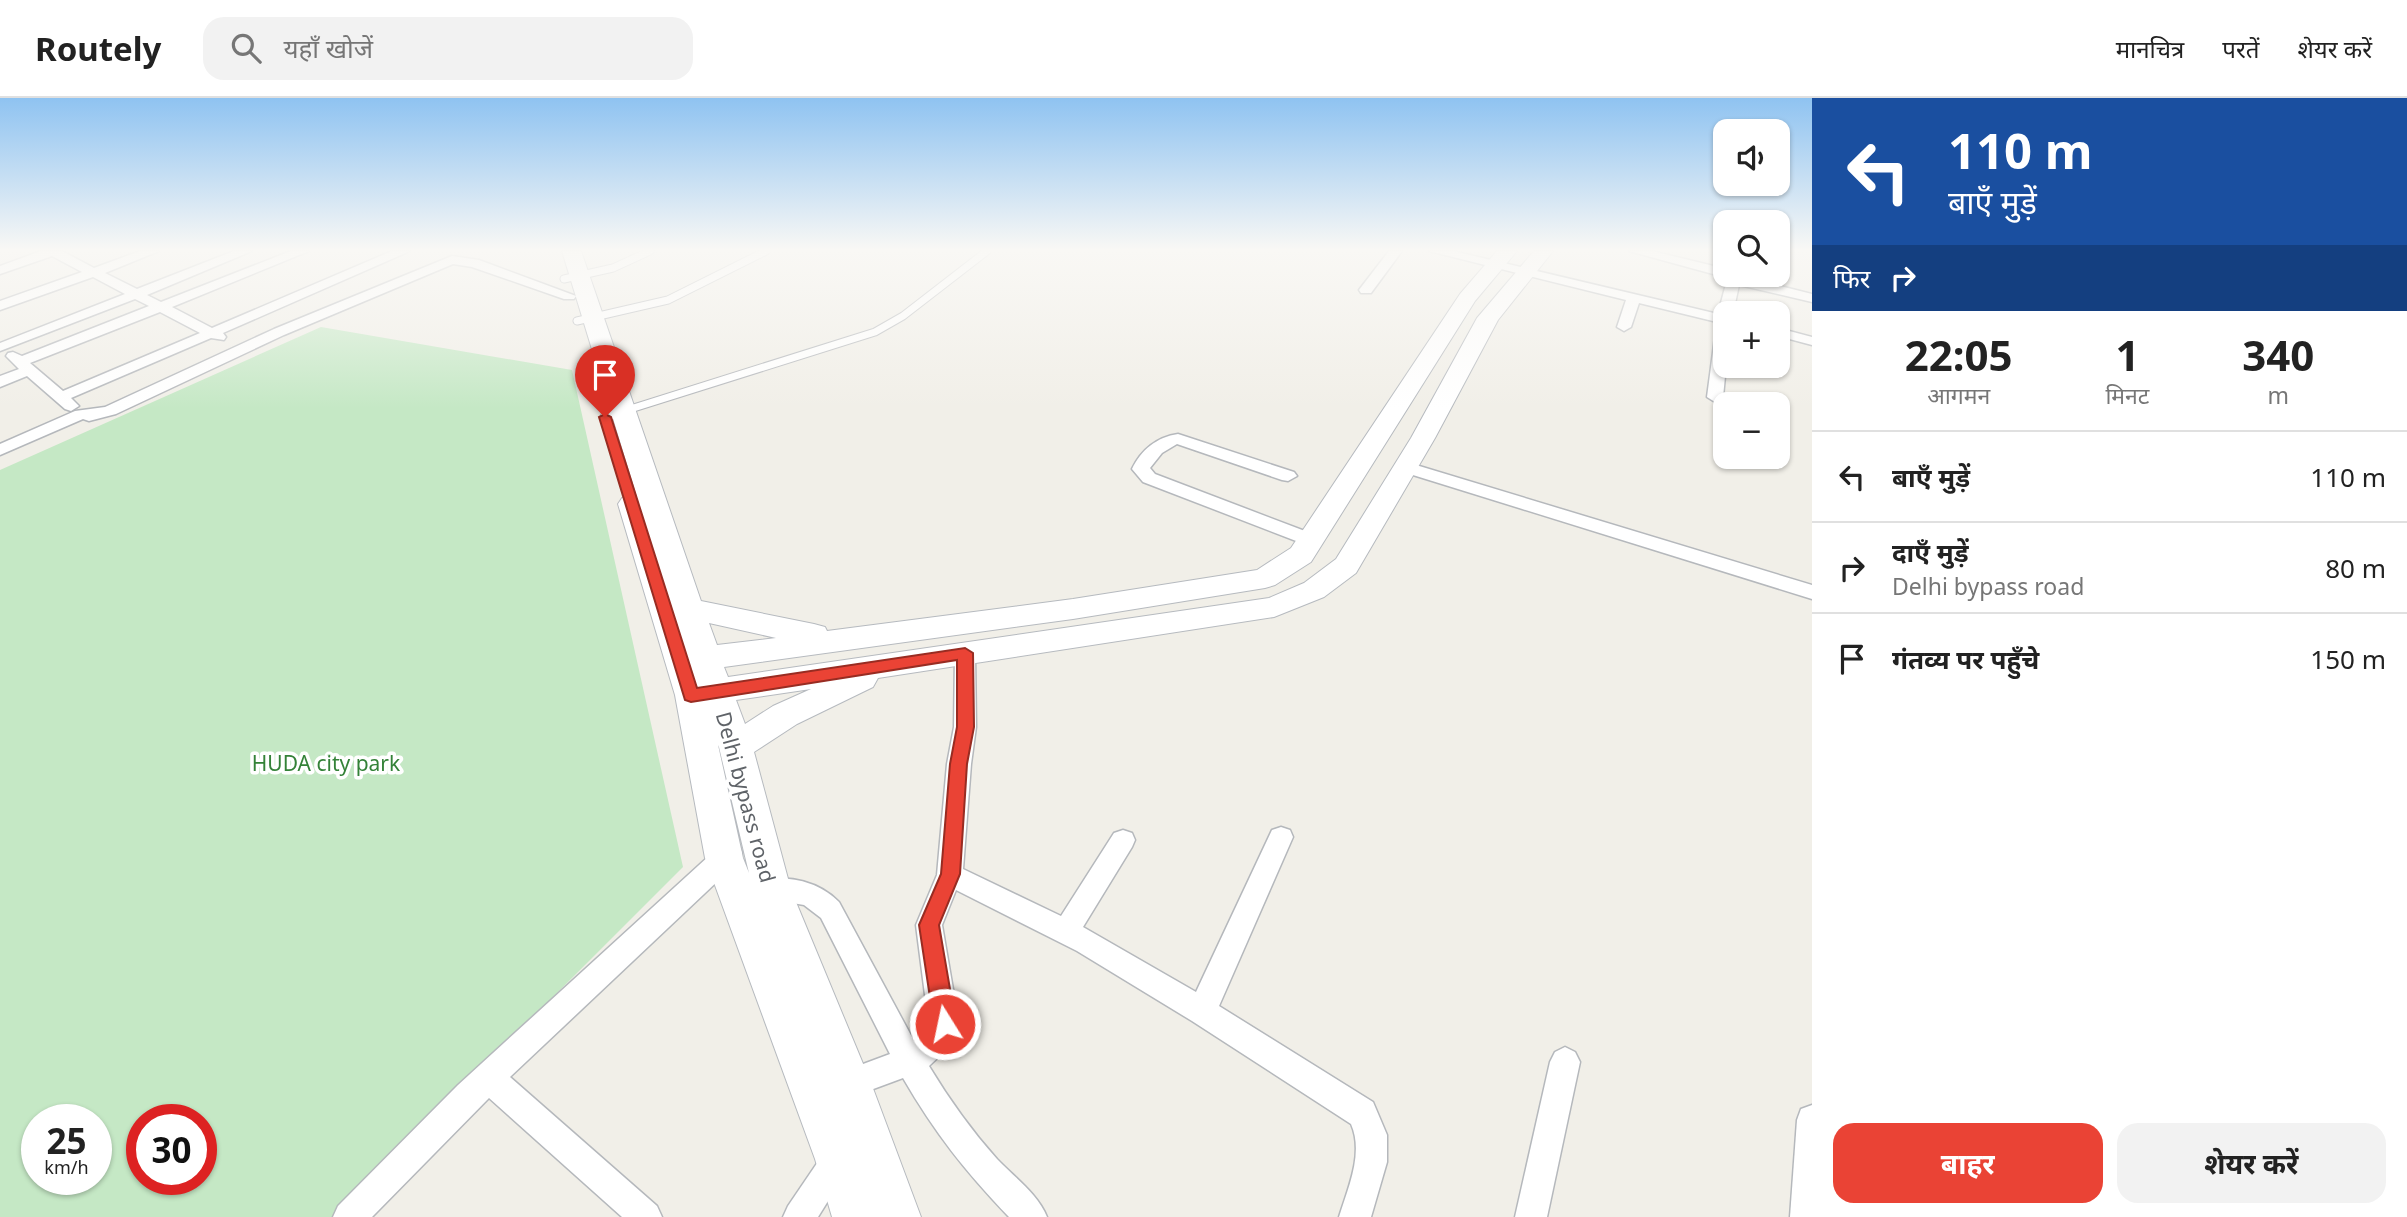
<!DOCTYPE html>
<html lang="hi">
<head>
<meta charset="utf-8">
<style>
	body { margin:0; font-family:"Noto Sans","Noto Sans Devanagari",sans-serif; background:#f2f2f2; color:#222; height:100vh; display:flex; flex-direction:column; font-size:26px; white-space:nowrap }
	* { box-sizing:border-box; margin:0 }
	p { font-size:23px; color:#767676 }
	.icon { flex:none; width:38px; height:38px; fill:none; stroke:currentColor; stroke-width:2; stroke-linecap:round; stroke-linejoin:round }
	.map { position:relative; flex:1; overflow:hidden }
	.details { display:flex; flex-direction:column; background:#fff; width:595px }
	.details>* { flex:none }
	.hud { background:#1a4fa0; color:#fff; overflow:hidden }
	.controls { position:absolute; left:1713px; top:21px; display:grid; gap:14px }
	.controls a { display:grid; place-items:center; width:77px; height:77px; border-radius:14px; background:#fff; box-shadow:0 2px 5px #0004; font-size:35px }
	.speed { position:absolute; left:21px; top:1006px; display:flex; gap:14px; font-size:35px; font-weight:700; text-align:center }
	.speed>* { display:grid; place-content:center; width:91px; height:91px; border-radius:50%; background:#fff; box-shadow:0 2px 5px #0004; line-height:1 }
	.speed small { font-size:18px; font-weight:400 }
	.speed .limit { border:10px solid #d22; background:#fff; color:#111 }
	.pin { position:absolute; display:grid; place-items:center; width:60px; height:60px; color:#fff; margin:-72px -30px; border-radius:50% 50% 50% 0; rotate:-45deg; box-shadow:0 0 7px #0007 }
	.pin .icon { rotate:45deg }
	.me { position:absolute; width:77px; margin:-38px; rotate:350deg; stroke-linejoin:round; filter:drop-shadow(0 0 5px #0008) }
	.turn { display:flex; align-items:center; gap:24px; height:147px; padding:0 21px; font-size:32px }
	.turn .icon { width:91px; height:91px; stroke-width:2.5 }
	.turn b { display:block; font-size:49px; line-height:60px }
	.then { display:flex; align-items:center; height:66px; padding:0 21px; background:#0003; gap:14px; font-size:26px }
	.eta { display:flex; justify-content:space-evenly; align-items:center; height:119px; text-align:center }
	.eta b { font-size:42px; font-weight:700; line-height:49px }
	.action { display:flex; gap:14px; margin-top:auto; padding:14px 21px }
	.action a { flex:1; height:80px; border-radius:21px; background:#ea4335; color:#fff; font-size:28px; font-weight:700; line-height:80px; text-align:center }
	.action a+a { background:#f2f2f2; color:#222 }
	ul { padding:0; list-style:none }
	li { display:flex; align-items:center; gap:21px; height:91px; padding:0 21px; border-top:2px solid #e0e0e0 }
	li div { flex:1 }
	li b { display:block; font-size:26px }
	li em { font-style:normal }
	header { display:flex; align-items:center; gap:42px; box-sizing:border-box; height:98px; padding:0 35px; background:#fff; border-bottom:2px solid #e0e0e0 }
	header strong { font-size:33px }
	nav { display:flex; gap:38px; margin-inline-start:auto; font-size:24px }
	.search { width:490px; height:63px; background:#f2f2f2; display:flex; align-items:center; gap:18px; box-sizing:border-box; padding:0 24px; border-radius:21px; color:#767676; font-size:26px }
	main { display:flex; flex:1; min-height:0 }
	.map>svg:first-child { display:block }
	.green { fill:#c5e8c5; fill-rule:evenodd }
	.lines { fill:none; stroke-linecap:round; stroke-linejoin:round }
	.service-far1-casing { stroke:#b5b8bc; stroke-width:9 }
	.service-casing { stroke:#b5b8bc; stroke-width:11 }
	.minor-casing { stroke:#b5b8bc; stroke-width:3 }
	.secondary-casing { stroke:#b6babf; stroke-width:2 }
	.service-far1 { stroke:#fff; stroke-width:7 }
	.service { stroke:#fff; stroke-width:9 }
	.minor { fill:#fff; fill-rule:evenodd }
	.secondary { fill:#fff; fill-rule:evenodd }
	.route { fill:#ea4335; stroke:#982c22; stroke-width:2 }
	.labels { text-anchor:middle; dominant-baseline:central; stroke-width:7; stroke-linejoin:round; paint-order:stroke }
	.park-label { font-size:21px; fill:#348238; stroke:#fff }
	.street-label { font-size:21px; fill:#5f6368; stroke:#fff }
</style>
</head>
<body>
<header>
<strong>Routely</strong>
<div class="search"><svg class="icon" aria-label="search" viewBox="0 0 24 24"><circle cx="10" cy="10" r="6"/><path d="M15 15l6 6"/></svg>यहाँ खोजें</div>
<nav><a>मानचित्र</a><a>परतें</a><a>शेयर करें</a></nav>
</header>
<main>
<div class="map">
<svg width="1812" height="1119" viewBox="0 0 1812 1119">
	<rect width="100%" height="100%" fill="#f1efe8"/>
	<!-- green -->
	<path class="green" d="M321,229L572,272L683,769L333,1119H0V372ZM37,1022H96V1082H37ZM142,1022H201V1082H142Z"/>
	<g class="lines">
		<!-- service-far1 casing -->
		<g class="service-far1-casing">
			<g id="service-far1">
				<polyline points="564,181 613,170 650,153"/>
				<polyline points="577,223 668,202 766,153"/>
				<polyline points="605,319 875,234 903,218 987,153"/>
			</g>
		</g>
		<!-- service casing -->
		<g class="service-casing">
			<polyline id="service" points="605,319 611,317"/>
		</g>
		<!-- minor casing -->
		<g class="minor-casing">
			<g id="minor">
				<path d="M41,153H62L94,170L140,153H159L105,175L137,191L234,153H252L147,197L161,204L291,153H309L172,209L212,230L392,153H410L223,235L226,239L224,242L211,240L71,300L79,308L71,313L65,311L27,278L0,289V278L19,271L6,258L8,255L13,254L22,258L149,208L135,201L0,253V245L125,196L93,179L0,212V203L82,174L52,158L0,176V168ZM160,214L200,235L63,293L30,265Z"/>
				<polygon points="1389,153 1402,153 1371,195 1361,195 1359,192"/>
				<polygon points="1429,153 1453,153 1718,216 1727,182 1724,179 1629,153 1652,153 1726,171 1726,177 1737,177 1812,196 1812,204 1739,187 1733,215 1726,215 1726,268 1723,299 1715,304 1707,299 1717,224 1639,205 1631,229 1624,233 1617,229 1626,202"/>
				<polygon points="452,158 479,162 576,198 574,201 564,201 472,169 453,166 284,237 116,316 89,323 83,321 0,357 0,346 75,313 105,309 274,231"/>
				<polygon points="1778,230 1812,239 1812,247 1778,238"/>
				<path d="M1178,336L1294,374L1297,378L1288,383L1282,382L1177,346L1162,355L1150,370L1155,376L1318,438L1320,442L1318,446H1304L1143,384L1132,371C1141,352 1157,339 1178,336Z"/>
				<polygon points="1406,364 1812,487 1812,501 1400,373 1397,369 1400,365"/>
				<path d="M965,548L972,550L975,555L976,629L971,666L963,771L1061,818L1114,735L1123,732L1132,735L1135,742L1132,749L1083,829L1196,894L1272,732L1281,729L1290,732L1293,739L1219,908L1373,1004L1387,1037V1064L1371,1119H1339C1348,1090 1364,1055 1351,1026L1192,923L1077,853L956,792L942,827L959,926L950,948L929,968C949,1001 971,1032 997,1061C1014,1079 1038,1096 1047,1119H1009C965,1073 935,1035 903,980L849,1000L839,995L834,985L839,975L890,956L821,820L804,807L763,800L759,792L763,784C788,775 821,785 839,804L914,943L929,928L916,827L937,777L947,666L954,629L955,555L958,550Z"/>
				<polygon points="730,744 739,747 742,755 739,763 510,979 657,1108 662,1119 622,1119 489,1000 372,1119 333,1119 338,1108 458,987 721,747"/>
				<polygon points="1565,949 1575,954 1580,964 1547,1119 1515,1119 1550,964 1555,954"/>
				<polygon points="1812,1007 1812,1119 1790,1119 1797,1022 1801,1011"/>
				<polygon points="837,1047 848,1052 853,1063 818,1119 783,1119 788,1108 826,1052"/>
			</g>
		</g>
		<!-- secondary casing -->
		<g class="secondary-casing">
			<path id="secondary" d="M562,153H581L701,503L814,526L825,529L827,533L1073,501L1257,472L1291,450L1460,196L1497,153H1517L1475,203L1311,464L1275,487L1265,490L1073,521L724,569L728,579L1269,500L1304,485L1336,461L1411,340L1477,220L1534,153H1553L1498,222L1435,340L1356,475L1324,499L1274,519L878,580L873,589L797,626L754,654L791,792L871,985L921,1119H832L815,1061L705,760L675,597L618,406L622,400L637,399ZM709,525L776,540L717,547ZM811,591L773,608L745,626L736,602ZM718,647L719,649L749,775L743,760Z"/>
		</g>
		<!-- service-far1 -->
		<use href="#service-far1" class="service-far1"/>
		<!-- service -->
		<use href="#service" class="service"/>
		<!-- minor -->
		<use href="#minor" class="minor"/>
		<!-- secondary -->
		<use href="#secondary" class="secondary"/>
	</g>
	<!-- sky -->
	<linearGradient id="sky" x2="0" y2="1"><stop stop-color="#8fc3f1"/><stop offset="0.49" stop-color="#f9f8f5"/><stop offset="1" stop-color="#f9f8f5" stop-opacity="0"/></linearGradient>
	<rect width="1812" height="310" fill="url(#sky)"/>
	<!-- route -->
	<polygon class="route" points="605,316 611,319 697,590 965,550 973,555 974,629 967,666 960,776 939,827 956,926 953,934 945,937 938,934 934,926 919,827 941,776 950,666 957,629 957,562 691,604 685,602 599,319"/>
	<g class="labels">
		<!-- park labels -->
		<g class="park-label">
			<text x="326" y="665">HUDA city park</text>
		</g>
		<!-- street labels -->
		<g class="street-label">
			<text transform="translate(746 699) rotate(75)">Delhi bypass road</text>
		</g>
	</g>
</svg>
<div class="controls">
<a><svg class="icon" aria-label="sound" viewBox="0 0 24 24"><path d="M4 9h4l5-4v14l-5-4H4zM17 9q2 3 0 6"/></svg></a>
<a><svg class="icon" aria-label="search" viewBox="0 0 24 24"><circle cx="10" cy="10" r="6"/><path d="M15 15l6 6"/></svg></a>
<a>+</a>
<a>−</a>
</div>
<div class="speed"><div>25<small>km/h</small></div><div class="limit">30</div></div>
<div class="pin" style="left:605px;top:319px;background:#d93025"><svg class="icon" aria-label="arrive" viewBox="0 0 24 24"><path d="M6 21V4h12l-3 4 3 4H6"/></svg></div>
<svg class="me" style="left:945px;top:926px" viewBox="-20 -20 40 40"><circle r="17" fill="#ea4335" stroke="#fff" stroke-width="3"/><path d="M0-11L8 9 0 5-8 9z" fill="#fff"/></svg>
</div>
<section class="details">
<div class="hud">
<div class="turn"><svg class="icon" aria-label="left" viewBox="0 0 24 24"><path d="M17 20v-9H6M10 6l-5 5 5 5"/></svg><div><b>110 m</b>बाएँ मुड़ें</div></div>
<div class="then">फिर<svg class="icon" aria-label="right" viewBox="0 0 24 24"><path d="M7 20v-9h11M14 6l5 5-5 5"/></svg></div>
</div>
<div class="eta">
<div><b>22:05</b><p>आगमन</p></div>
<div><b>1</b><p>मिनट</p></div>
<div><b>340</b><p>m</p></div>
</div>
<ul>
<li><svg class="icon" aria-label="left" viewBox="0 0 24 24"><path d="M17 20v-9H6M10 6l-5 5 5 5"/></svg><div><b>बाएँ मुड़ें</b></div><em>110 m</em></li>
<li><svg class="icon" aria-label="right" viewBox="0 0 24 24"><path d="M7 20v-9h11M14 6l5 5-5 5"/></svg><div><b>दाएँ मुड़ें</b><p>Delhi bypass road</p></div><em>80 m</em></li>
<li><svg class="icon" aria-label="arrive" viewBox="0 0 24 24"><path d="M6 21V4h12l-3 4 3 4H6"/></svg><div><b>गंतव्य पर पहुँचे</b></div><em>150 m</em></li>
</ul>
<div class="action"><a>बाहर</a><a>शेयर करें</a></div>
</section>
</main>
</body>
</html>
